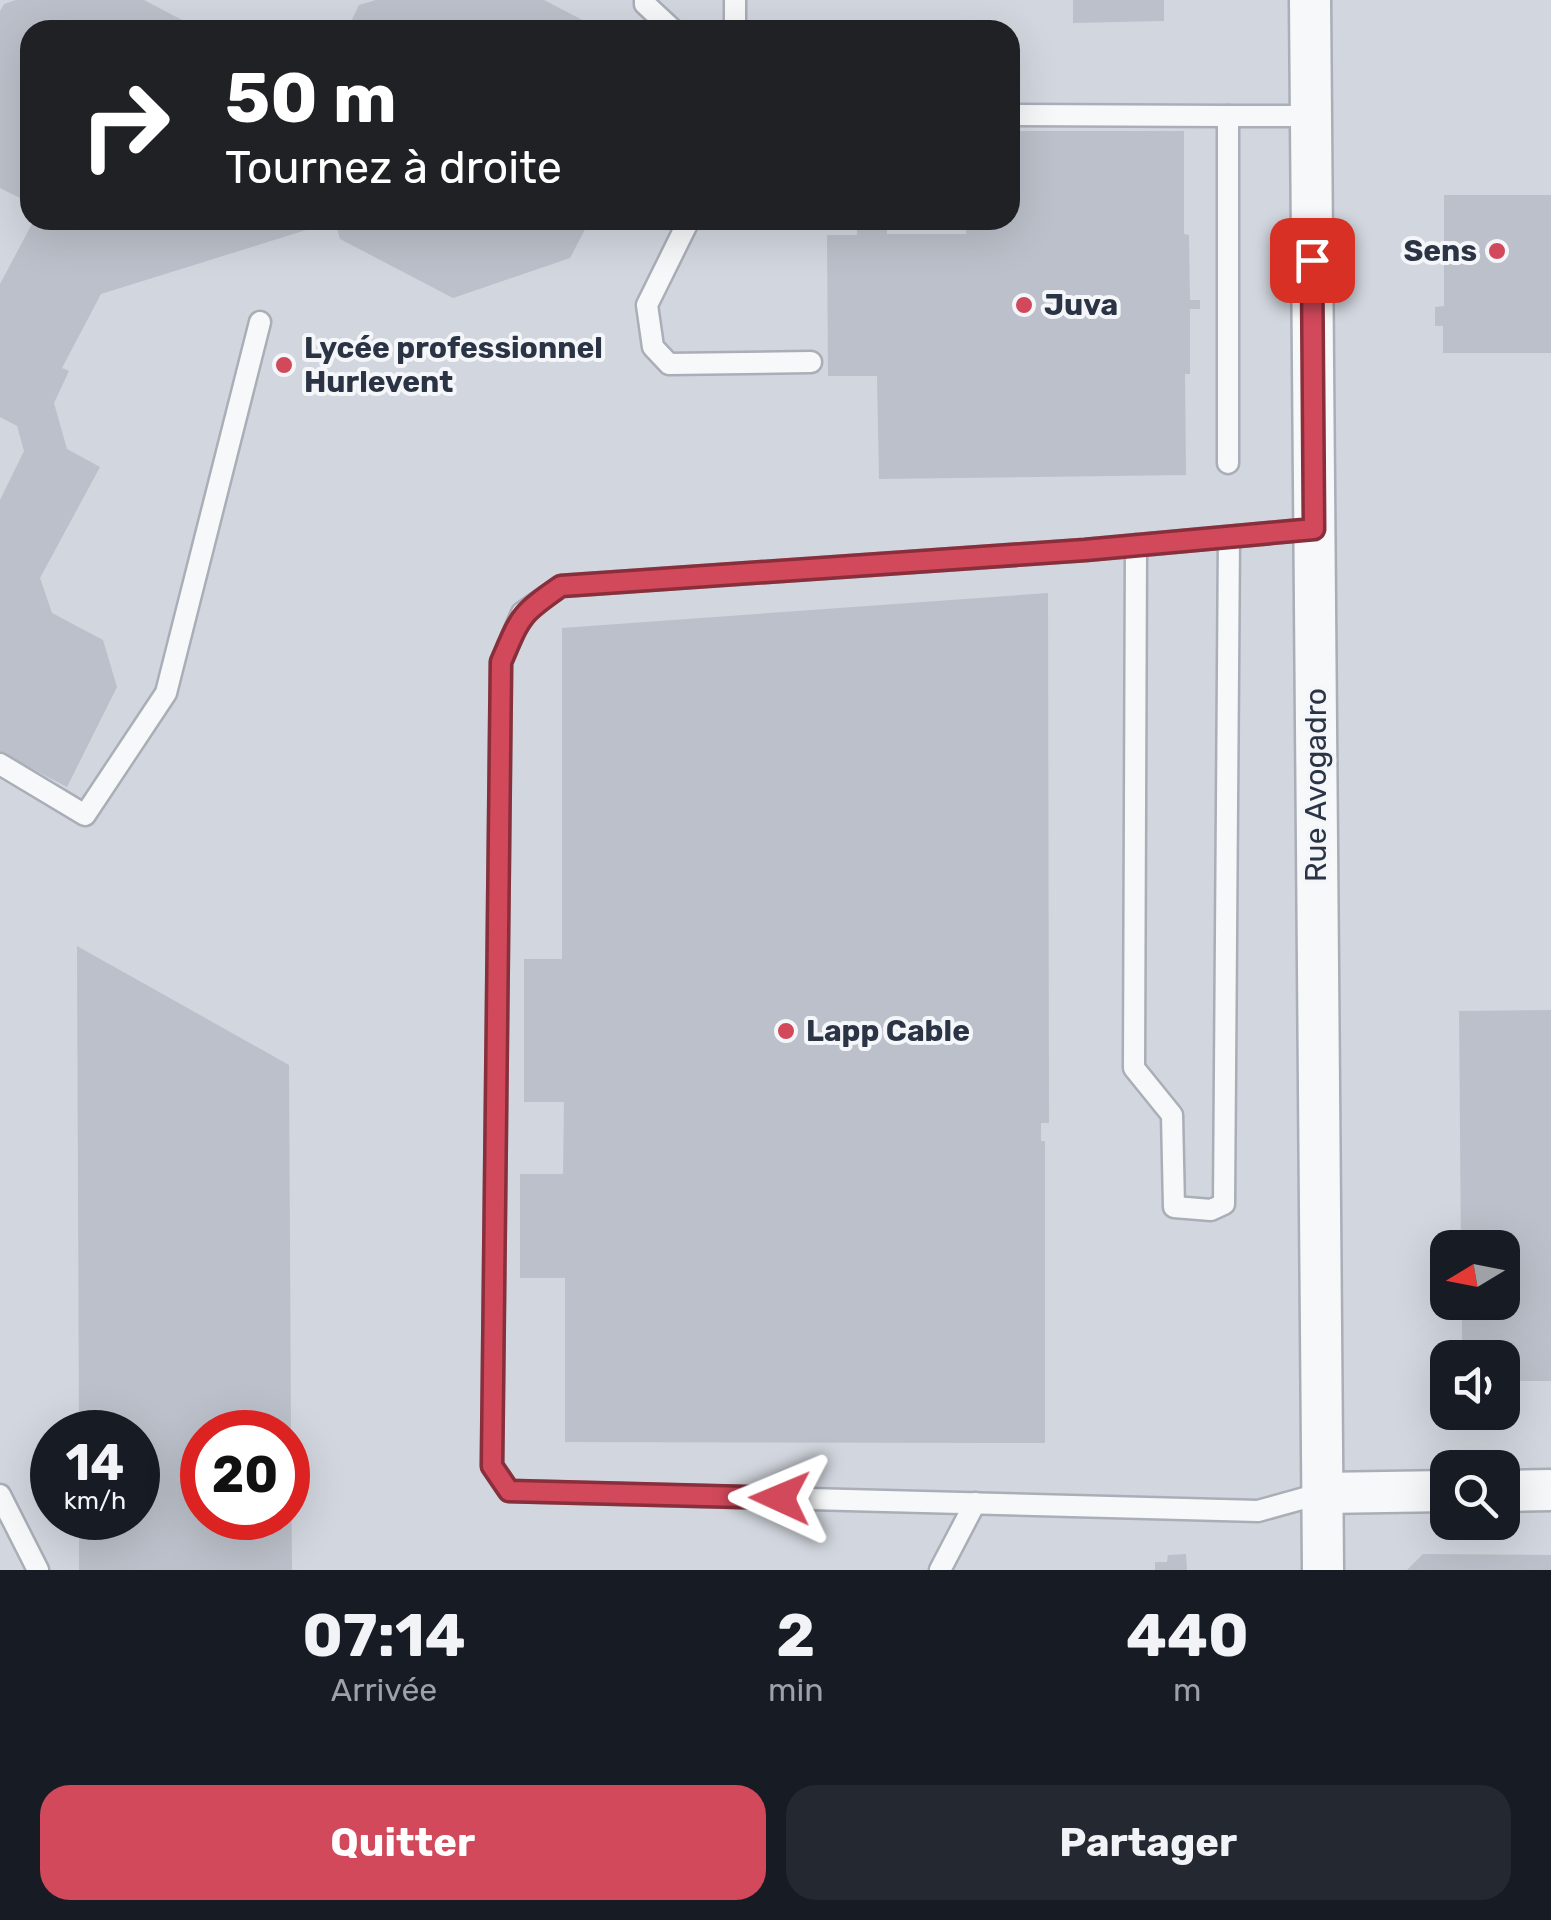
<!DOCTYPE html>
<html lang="fr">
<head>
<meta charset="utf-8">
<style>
	body { margin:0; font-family:Rubik,sans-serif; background:#242831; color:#f1f3f6; height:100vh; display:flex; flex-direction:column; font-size:38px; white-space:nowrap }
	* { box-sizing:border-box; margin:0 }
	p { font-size:32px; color:#9ea1a6 }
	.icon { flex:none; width:55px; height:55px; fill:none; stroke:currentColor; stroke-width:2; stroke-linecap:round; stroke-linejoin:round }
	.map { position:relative; height:1570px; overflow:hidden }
	.panel { display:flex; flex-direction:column; background:#171b24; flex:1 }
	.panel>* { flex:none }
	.hud { position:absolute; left:20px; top:20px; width:1000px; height:210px; border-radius:30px; box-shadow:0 10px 40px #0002; background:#202124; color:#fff; overflow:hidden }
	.needle { width:65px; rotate:260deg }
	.fabs { position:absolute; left:1430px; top:1230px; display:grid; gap:20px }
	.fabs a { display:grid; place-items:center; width:90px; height:90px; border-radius:20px; background:#171b24; box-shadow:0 10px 40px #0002; font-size:50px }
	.speed { position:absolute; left:30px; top:1410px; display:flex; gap:20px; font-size:50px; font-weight:700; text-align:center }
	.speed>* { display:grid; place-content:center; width:130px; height:130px; border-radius:50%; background:#171b24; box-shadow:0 10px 40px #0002; line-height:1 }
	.speed small { font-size:25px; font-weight:400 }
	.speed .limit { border:15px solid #d22; background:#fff; color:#111 }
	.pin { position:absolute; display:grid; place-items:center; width:85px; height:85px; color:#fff; margin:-42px; border-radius:20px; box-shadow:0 5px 15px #0006 }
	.me { position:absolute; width:110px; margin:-55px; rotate:271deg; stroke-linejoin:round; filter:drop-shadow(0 0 8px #0008) }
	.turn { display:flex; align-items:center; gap:35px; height:210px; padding:0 40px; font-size:45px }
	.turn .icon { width:130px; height:130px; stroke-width:2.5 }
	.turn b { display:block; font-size:70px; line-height:85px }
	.eta { display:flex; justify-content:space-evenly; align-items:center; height:170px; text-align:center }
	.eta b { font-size:60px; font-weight:700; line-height:70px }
	.action { display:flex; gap:20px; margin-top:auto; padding:20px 40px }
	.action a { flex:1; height:115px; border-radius:30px; background:#d1495b; color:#fff; font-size:40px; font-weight:700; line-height:115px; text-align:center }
	.action a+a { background:#242831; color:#f1f3f6 }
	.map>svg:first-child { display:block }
	.built { fill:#d2d6de; fill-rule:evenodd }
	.building { fill:#bbc0ca }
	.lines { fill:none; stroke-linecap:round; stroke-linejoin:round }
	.service-casing { stroke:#a9aeb7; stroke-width:25 }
	.minor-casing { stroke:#a9aeb7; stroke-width:45 }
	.service { stroke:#f7f8fa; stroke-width:20 }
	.minor { stroke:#f7f8fa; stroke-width:40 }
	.route-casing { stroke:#882f3b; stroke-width:25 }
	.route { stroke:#d1495b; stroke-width:18 }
	.poi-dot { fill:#d1495b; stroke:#f4f6f9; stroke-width:4 }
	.labels { text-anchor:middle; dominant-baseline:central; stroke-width:8; stroke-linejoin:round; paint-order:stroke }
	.poi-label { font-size:30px; font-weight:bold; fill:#2b3445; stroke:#f4f6f9; text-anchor:start }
	.street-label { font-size:30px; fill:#2b3445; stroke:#f4f6f9 }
</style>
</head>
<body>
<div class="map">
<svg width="1551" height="1570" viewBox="0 0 1551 1570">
	<rect width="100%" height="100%" fill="#e4e7ec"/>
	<!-- built -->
	<path class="built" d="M0,0H1551V1570H0ZM30,30H1010V220H30ZM1448,1248H1502V1302H1448ZM1448,1358H1502V1412H1448ZM52,1432H138V1518H52ZM202,1432H288V1518H202ZM1448,1468H1502V1522H1448Z"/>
	<!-- building -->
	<g class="building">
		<polygon points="16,0 144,0 182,20 185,30 30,30 30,203 0,188 0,11 4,4"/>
		<polygon points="376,0 544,0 592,25 593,30 347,30 359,5"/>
		<polygon points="1073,0 1164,0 1164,21 1073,23"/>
		<polygon points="1010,131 1184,131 1184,234 1189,235 1190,300 1200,300 1200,309 1190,309 1190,374 1185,374 1186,475 879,479 877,376 828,376 827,235 857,235 857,220 887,220 887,234 966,234 966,220 1010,220"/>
		<polygon points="1444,195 1551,195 1551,353 1443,353 1443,326 1435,326 1435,307 1444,306"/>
		<polygon points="34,220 590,220 570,258 453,298 340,239 335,221 101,294 62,368 69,371 54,403 67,449 100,467 40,578 52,613 103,640 117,687 67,787 0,752 0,500 24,451 17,426 0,417 0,284"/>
		<polygon points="1048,593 1049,1123 1041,1123 1041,1141 1045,1141 1045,1443 565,1442 565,1278 520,1278 520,1174 563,1174 564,1102 524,1102 524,959 562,959 562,628"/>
		<polygon points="77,946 289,1065 291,1432 202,1432 202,1518 288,1518 288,1447 291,1447 292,1570 79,1570 79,1518 138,1518 138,1432 79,1432"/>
		<polygon points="1551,1010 1551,1381 1502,1381 1502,1358 1462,1358 1462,1302 1502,1302 1502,1248 1461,1248 1459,1011"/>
		<polygon points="1186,1554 1187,1570 1155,1570 1155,1562 1167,1562 1168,1555"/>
		<polygon points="1423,1554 1551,1555 1551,1570 1407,1570"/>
	</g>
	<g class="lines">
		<!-- service casing -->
		<g class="service-casing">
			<g id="service">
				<polyline points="645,0 645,4 673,30"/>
				<polyline points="735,0 735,30"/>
				<polyline points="1010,115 1228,116"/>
				<polyline points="689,220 647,305 653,347 669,364 811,362"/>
				<polyline points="1228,463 1228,116 1310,116"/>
				<polyline points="1314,529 1085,550 561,586 522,613 501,662 492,1466 509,1491 1258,1511 1323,1493"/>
				<polyline points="1136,545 1134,1068 1172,1115 1174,1207 1211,1210 1224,1204 1229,537"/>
				<polyline points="0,764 85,815 166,693 260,322"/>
				<polyline points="0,1495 38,1570"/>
				<polyline points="940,1570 975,1503"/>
			</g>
		</g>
		<!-- minor casing -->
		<g class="minor-casing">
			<g id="minor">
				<polyline points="1310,0 1323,1570"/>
				<polyline points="1502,1491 1551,1490"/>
				<polyline points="1323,1493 1448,1491"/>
			</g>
		</g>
		<!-- service -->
		<use href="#service" class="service"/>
		<!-- minor -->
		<use href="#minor" class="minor"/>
	</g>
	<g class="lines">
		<!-- route casing -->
		<g class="route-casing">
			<path id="route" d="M780,1498L509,1491L492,1466L501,662C521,616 519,615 561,586L1085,550L1314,529L1312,260"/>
		</g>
		<!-- route -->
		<use href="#route" class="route"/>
	</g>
	<!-- markers -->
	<g class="poi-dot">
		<circle cx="1497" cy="251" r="10"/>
		<circle cx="1024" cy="305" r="10"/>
		<circle cx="284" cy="365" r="10"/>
		<circle cx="786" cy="1031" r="10"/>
	</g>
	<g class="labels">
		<!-- poi labels -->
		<g class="poi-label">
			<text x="1477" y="251" text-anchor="end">Sens</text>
			<text x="1044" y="305">Juva</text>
			<text x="304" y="348">Lycée professionnel<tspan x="304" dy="34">Hurlevent</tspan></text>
			<text x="806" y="1031">Lapp Cable</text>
		</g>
		<!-- street labels -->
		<g class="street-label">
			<text transform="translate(1316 785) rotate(-90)">Rue Avogadro</text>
		</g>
	</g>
</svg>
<div class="fabs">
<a><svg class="needle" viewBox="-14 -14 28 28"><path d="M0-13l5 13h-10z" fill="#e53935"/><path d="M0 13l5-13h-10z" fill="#9ea1a6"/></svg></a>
<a><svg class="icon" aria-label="sound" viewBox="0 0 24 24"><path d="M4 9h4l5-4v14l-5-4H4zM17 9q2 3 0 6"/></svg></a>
<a><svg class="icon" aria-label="search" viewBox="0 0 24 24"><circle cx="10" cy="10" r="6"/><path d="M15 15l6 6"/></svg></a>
</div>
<div class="speed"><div>14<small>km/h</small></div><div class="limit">20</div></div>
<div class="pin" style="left:1312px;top:260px;background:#d93025"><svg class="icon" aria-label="arrive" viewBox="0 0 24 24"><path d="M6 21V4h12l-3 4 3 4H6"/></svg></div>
<svg class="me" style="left:780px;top:1498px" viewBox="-20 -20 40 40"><path d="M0-17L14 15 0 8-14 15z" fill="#d1495b" stroke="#fff" stroke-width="4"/></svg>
<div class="hud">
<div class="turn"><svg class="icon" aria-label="right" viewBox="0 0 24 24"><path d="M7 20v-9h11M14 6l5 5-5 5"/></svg><div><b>50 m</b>Tournez à droite</div></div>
</div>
</div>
<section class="panel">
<div class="eta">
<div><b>07:14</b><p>Arrivée</p></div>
<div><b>2</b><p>min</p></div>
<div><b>440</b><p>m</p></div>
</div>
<div class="action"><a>Quitter</a><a>Partager</a></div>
</section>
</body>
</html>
